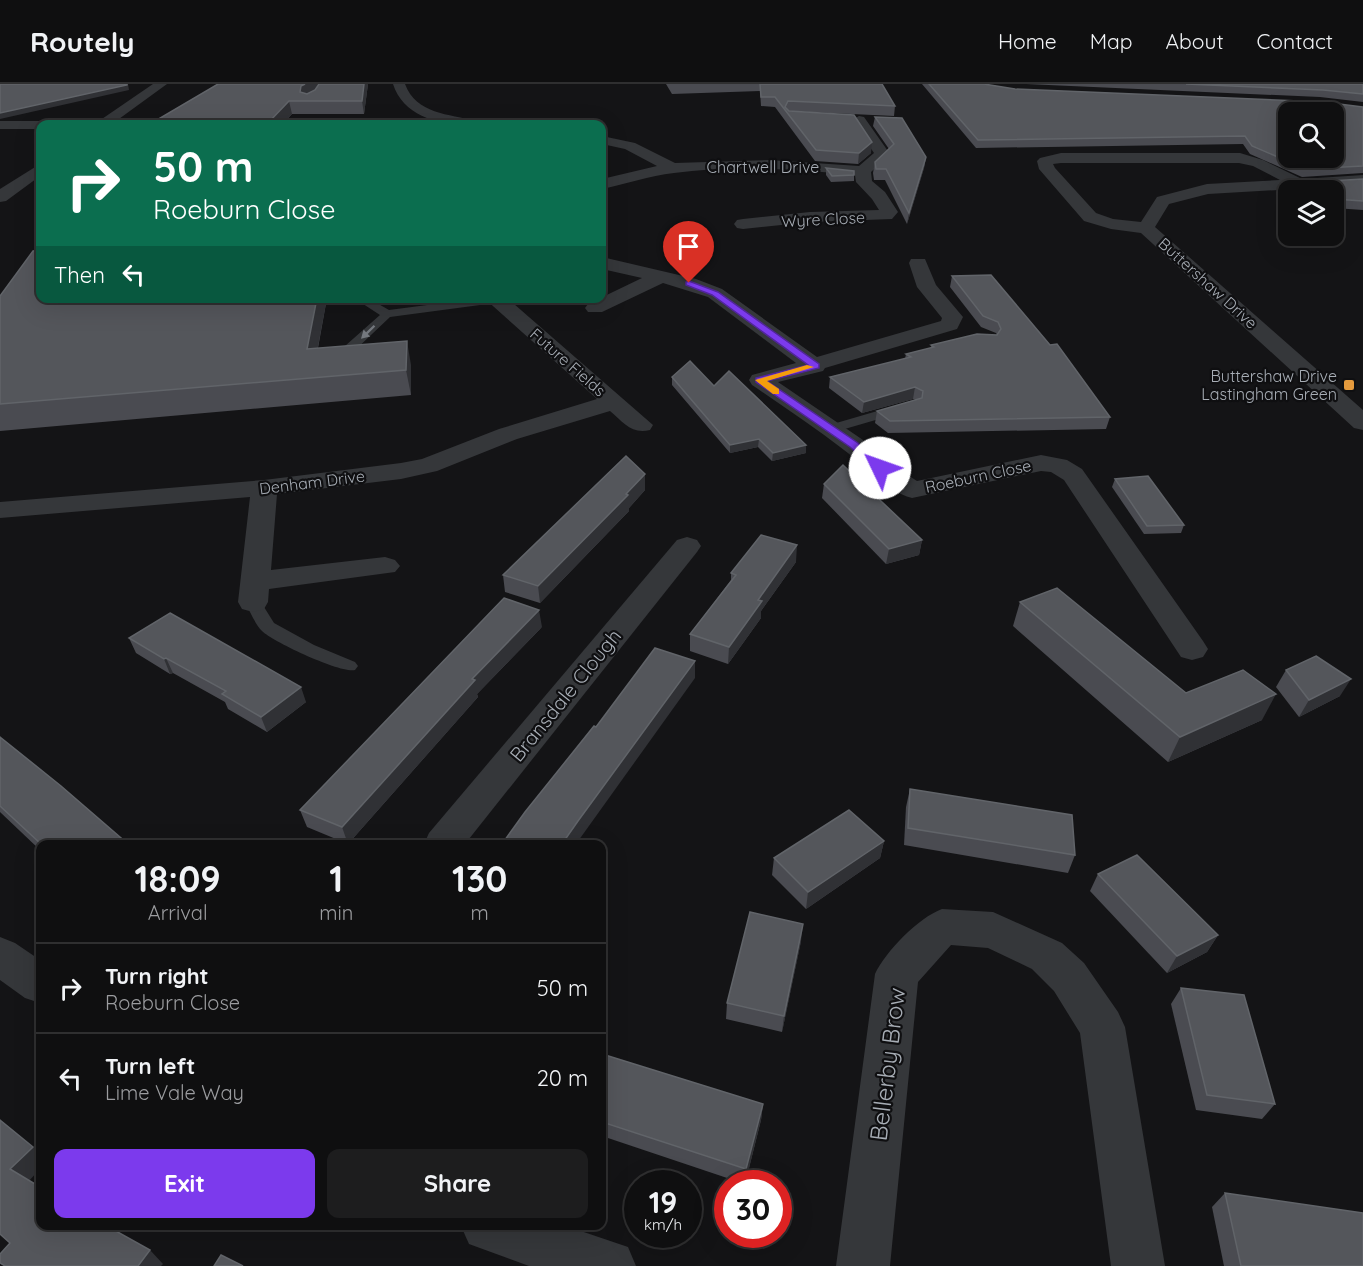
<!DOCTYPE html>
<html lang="en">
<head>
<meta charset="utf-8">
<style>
	body { margin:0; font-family:Quicksand,sans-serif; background:#1d1d1e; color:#f1f3f6; height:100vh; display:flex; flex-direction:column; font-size:22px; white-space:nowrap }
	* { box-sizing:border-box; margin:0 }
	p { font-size:20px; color:#9b9c9f }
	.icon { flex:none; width:33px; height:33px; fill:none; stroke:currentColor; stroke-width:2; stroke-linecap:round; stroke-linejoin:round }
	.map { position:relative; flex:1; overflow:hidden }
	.side { position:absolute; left:36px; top:756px; width:570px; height:390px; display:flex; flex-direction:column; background:#0f0f10; border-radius:12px; box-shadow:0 6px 24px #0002,0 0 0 2px #2f2f30 }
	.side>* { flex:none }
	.guide { position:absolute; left:36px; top:36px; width:570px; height:183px; border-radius:12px; box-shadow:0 6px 24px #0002,0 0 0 2px #2f2f30; background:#0b6e4f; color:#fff; overflow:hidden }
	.controls { position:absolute; left:1278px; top:18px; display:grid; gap:12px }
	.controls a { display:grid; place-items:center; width:66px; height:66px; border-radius:12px; background:#0f0f10; box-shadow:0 6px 24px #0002,0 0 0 2px #2f2f30; font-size:30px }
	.speed { position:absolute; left:624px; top:1086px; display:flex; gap:12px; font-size:30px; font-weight:700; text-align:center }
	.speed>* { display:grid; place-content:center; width:78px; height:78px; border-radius:50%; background:#0f0f10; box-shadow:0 6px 24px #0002,0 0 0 2px #2f2f30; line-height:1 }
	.speed small { font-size:15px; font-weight:400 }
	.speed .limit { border:9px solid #d22; background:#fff; color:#111 }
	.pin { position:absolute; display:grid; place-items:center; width:51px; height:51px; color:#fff; margin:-62px -26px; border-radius:50% 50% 50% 0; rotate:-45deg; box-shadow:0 0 6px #0007 }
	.pin .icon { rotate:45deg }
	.me { position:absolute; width:66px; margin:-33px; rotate:312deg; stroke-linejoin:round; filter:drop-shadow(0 0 4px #0008) }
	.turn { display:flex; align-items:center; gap:21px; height:126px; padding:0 18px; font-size:27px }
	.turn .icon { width:78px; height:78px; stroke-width:2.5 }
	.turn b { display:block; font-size:42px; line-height:51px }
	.then { display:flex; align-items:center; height:57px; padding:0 18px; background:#0003; gap:12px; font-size:22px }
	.eta { display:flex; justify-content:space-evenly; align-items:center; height:102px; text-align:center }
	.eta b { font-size:36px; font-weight:700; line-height:42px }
	.primary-button { display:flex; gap:12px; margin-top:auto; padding:12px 18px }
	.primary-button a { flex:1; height:69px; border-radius:12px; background:#7c3aed; color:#fff; font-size:24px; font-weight:700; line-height:69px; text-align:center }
	.primary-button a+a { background:#1d1d1e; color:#f1f3f6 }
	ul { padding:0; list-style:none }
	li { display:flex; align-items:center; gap:18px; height:90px; padding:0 18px; border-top:2px solid #2f2f30 }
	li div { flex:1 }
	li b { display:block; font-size:22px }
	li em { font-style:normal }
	header { display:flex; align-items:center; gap:36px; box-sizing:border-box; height:84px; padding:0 30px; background:#0f0f10; border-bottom:2px solid #2f2f30 }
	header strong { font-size:28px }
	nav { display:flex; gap:33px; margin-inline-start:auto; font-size:21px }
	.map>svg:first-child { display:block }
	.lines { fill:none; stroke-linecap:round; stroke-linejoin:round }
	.lane { fill:#35373a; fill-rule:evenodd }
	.street { fill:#35373a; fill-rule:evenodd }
	.wall { fill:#4a4b51 }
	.shaded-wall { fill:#303135 }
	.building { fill:#54565b; stroke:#616469; stroke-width:1.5; fill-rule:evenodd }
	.oneway { fill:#74787e }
	.route { fill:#7c3aed; stroke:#51269a; stroke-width:1.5 }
	.slow { fill:#f59e0b }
	.poi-dot { fill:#e49a3d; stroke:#0f0f11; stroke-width:2 }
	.labels { text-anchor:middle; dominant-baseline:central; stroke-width:4.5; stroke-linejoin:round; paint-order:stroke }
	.far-street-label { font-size:16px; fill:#a7adb5; stroke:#0f0f11 }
	.far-poi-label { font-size:16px; fill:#a7adb5; stroke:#0f0f11; text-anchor:end }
	.street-label { font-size:20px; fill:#a7adb5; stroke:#0f0f11 }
	.near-street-label { font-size:24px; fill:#a7adb5; stroke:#0f0f11 }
</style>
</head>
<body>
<header>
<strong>Routely</strong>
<nav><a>Home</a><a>Map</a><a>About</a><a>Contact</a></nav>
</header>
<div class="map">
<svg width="1363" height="1182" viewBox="0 0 1363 1182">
	<rect width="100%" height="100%" fill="#141416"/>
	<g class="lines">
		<!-- lane -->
		<g class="lane">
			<polygon points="354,214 368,214 389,226 481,214 500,216 495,219 390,233 353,268 349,269 343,265 345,262 380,231"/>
			<polygon points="898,321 905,325 903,328 831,349 824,345 826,342"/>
			<path d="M253,514L259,515L274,539L314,561L355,578L358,582L355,586C342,590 273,558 262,547C255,540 250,527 245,519L247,515Z"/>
		</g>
		<!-- street -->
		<g class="street">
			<polygon points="153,0 167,0 112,40 97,40 99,37"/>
			<path d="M393,0H405C416,30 449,30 476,37L478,40C446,43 404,35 393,0Z"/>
			<path d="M859,32L864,33L890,70L871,88L872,97L885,108L898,128L892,135L810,138L743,145L737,144L734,140L737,136L743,135L810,128L879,126L872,115L856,98L855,91C795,85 734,81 674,89C649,92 626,100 602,105V95L657,82L625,65L602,60V52L635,59L675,79L769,76L859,82L874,69L852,36Z"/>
			<polygon points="0,37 40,37 47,40 40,40 40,45 0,45"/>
			<path d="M1061,69H1240L1263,76L1302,95L1363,91V101L1208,110L1169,120L1155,143L1363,326V346L1354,344L1141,149L1111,145L1084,137L1039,85L1037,77L1040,74ZM1061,79H1239L1253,82L1280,96L1207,100L1157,113L1141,138L1113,135L1096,129L1055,84L1053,80Z"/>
			<polygon points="40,80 40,92 6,117 0,118 0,105"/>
			<path d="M602,173L696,195L722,205L817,273L941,237L942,234L917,203L909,179L911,175H925L936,201L963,233L957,245L825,284L823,287L778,298L863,356L889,379L917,397L1041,371L1067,376L1082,385L1203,557L1208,565L1203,573L1192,576L1181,573L1064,396L1051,388L1041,387L912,414C885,407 865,382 844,366C814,343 783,322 752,301L749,296L752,291L796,279L708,213L663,199L602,228H588L585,224L588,220L642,194L602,185Z"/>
			<path d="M484,214H507L653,341L650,346C632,351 623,338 610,327L517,355L437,387L401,395L277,410L271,486L385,473L395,476L400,482L395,488L269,505L268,518L264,525L253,528L242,525L238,518L250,413L0,434V418L264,396L401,379L422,375L499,345L597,315Z"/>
			<polygon points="687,453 697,456 701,462 697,468 465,760 424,760 429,749 677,456"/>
			<path d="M942,825L993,828L1062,859L1084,879L1118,928L1125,943L1165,1182H1111L1080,949L1054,907L1032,885L988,864L951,861L918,898L890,1182H836L875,890C886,867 918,834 942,825Z"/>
			<polygon points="0,853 15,859 40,876 40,919 25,914 0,896"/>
			<polygon points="461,1142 566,1142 628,1163 636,1182 529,1182 469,1160"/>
		</g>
	</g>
	<!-- wall -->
	<g class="wall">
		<polygon points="218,0 319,0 317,3 319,0 368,0 364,30 292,30 283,40 150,40"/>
		<polygon points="666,0 882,0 895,22 894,32 788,27 871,69 858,80 815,77 775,23 761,22 760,7 672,10"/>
		<polygon points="922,0 984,0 1015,5 1363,23 1363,89 1302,93 1250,70 1243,60 976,64"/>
		<polygon points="1026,0 1363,0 1363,18 1320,13"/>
		<polygon points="875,33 926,73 924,84 907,140 885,96 874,96 873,89 875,78 889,65 873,42"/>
		<polygon points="826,84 854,91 854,97 831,98 826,91"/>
		<polygon points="1363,95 1363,126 1334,124 1334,106 1288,106 1288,121 1286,121 1277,108 1280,100"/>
		<polygon points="952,192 1110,333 1106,345 888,349 875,339 877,327 916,316 913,315 862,329 829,304 830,293 905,275 906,270 931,264 931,261 997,251 996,249 981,243 950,203"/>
		<polygon points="0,212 327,214 318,264 411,281 411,311 0,347"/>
		<polygon points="672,293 714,302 806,369 772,377 758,363 730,369 672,301"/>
		<polygon points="645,390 645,406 629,424 629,427 540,519 505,508 503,491"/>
		<polygon points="1115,395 1184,441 1181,449 1144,450 1112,403"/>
		<polygon points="824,400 922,456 919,471 886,480 822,414"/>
		<polygon points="796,478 761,527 761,534 728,580 690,567 690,550 731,496 731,489"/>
		<polygon points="1020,518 1186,609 1262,636 1168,678 1013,542"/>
		<polygon points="542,543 477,610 478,613 348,760 307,743 300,726"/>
		<polygon points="129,554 306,618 267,648 228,625 225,618 173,589 170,590 136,569"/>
		<polygon points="1286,586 1340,612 1299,633 1276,603"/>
		<polygon points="0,653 40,760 40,766 0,728"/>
		<polygon points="910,705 1075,771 1068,789 904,761 906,723"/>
		<polygon points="884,757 880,774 806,825 772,791 774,774"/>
		<polygon points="1098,790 1218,851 1207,868 1167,889 1090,807"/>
		<polygon points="801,857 782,948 726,935 727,919"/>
		<polygon points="1181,904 1275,1020 1262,1035 1196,1026 1171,920"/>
		<polygon points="602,970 763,1020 761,1036 745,1100 602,1052"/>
		<polygon points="1225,1109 1363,1182 1224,1182 1212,1123"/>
	</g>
	<!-- shaded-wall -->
	<g class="shaded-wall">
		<polygon points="128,0 129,6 0,35 0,29"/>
		<polygon points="305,0 319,0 315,7 304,15 300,8 301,2"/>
		<polygon points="364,0 368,0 364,30 362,17"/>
		<polygon points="289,17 292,30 283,40 267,40"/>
		<polygon points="872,58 871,69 858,80 859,69"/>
		<polygon points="926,73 924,84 907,140 909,129"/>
		<polygon points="317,214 327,214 313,289 307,265"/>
		<polygon points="407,257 411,281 411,311 406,286"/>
		<polygon points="915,303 913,315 862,329 864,318"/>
		<polygon points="759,355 758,363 730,369 730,361"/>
		<polygon points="806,361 806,369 772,377 773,369"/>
		<polygon points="645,390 645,406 629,424 629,427 540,519 538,502"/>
		<polygon points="922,456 919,471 886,480 889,465"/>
		<polygon points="797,461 796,478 761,527 761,534 728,580 729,563 758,516"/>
		<polygon points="539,526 542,543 477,610 478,613 348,760 342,743 472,595"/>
		<polygon points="166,574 173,589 170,590 164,575"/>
		<polygon points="695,577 695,594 576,760 562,760 578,737"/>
		<polygon points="1351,595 1340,612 1299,633 1309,616"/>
		<polygon points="301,603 306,618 267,648 261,633"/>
		<polygon points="1276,610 1262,636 1168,678 1180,653"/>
		<polygon points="884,757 880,774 806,825 808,808"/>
		<polygon points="803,840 801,857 782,948 784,932"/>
		<polygon points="1218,851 1207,868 1167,889 1177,872"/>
		<polygon points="763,1020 761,1036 745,1100 746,1085"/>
		<polygon points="33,1063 40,1071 40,1085 26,1100 10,1085"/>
		<polygon points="150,1166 163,1180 161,1182 138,1182"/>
	</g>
	<!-- building -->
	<g class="building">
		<polygon points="0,0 127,0 127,1 0,29"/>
		<polygon points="218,0 305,0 301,2 300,8 307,10 315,6 319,0 364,0 362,17 289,17 267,40 150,40"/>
		<polygon points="760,0 882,0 895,22 788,17 785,23 789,27 854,31 872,58 859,69 816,66 775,13 761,13"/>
		<path d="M929,0H984L1015,5L1323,18L1363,23V82L1306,85L1252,62L1245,52L978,56ZM1288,28H1334V74H1288Z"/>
		<polygon points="1186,0 1363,0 1363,10 1323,6"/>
		<polygon points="875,33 902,34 926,73 909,129 886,85 876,85 875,78 894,60"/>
		<polygon points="826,84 854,87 854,91 832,92"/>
		<polygon points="1363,95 1363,117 1334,115 1334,106 1288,106 1288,112 1280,100"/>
		<polygon points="40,166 40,214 317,214 307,265 407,257 406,286 0,320 0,212 33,167"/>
		<polygon points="991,191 1050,261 1057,260 1110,333 890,337 877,327 922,314 923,307 915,303 864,318 830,293 911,273 906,270 934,263 931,261 977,250 997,251 1001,245 998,238 983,232 952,192"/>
		<polygon points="690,277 714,302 729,287 806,361 773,369 759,355 730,361 672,293"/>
		<polygon points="626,372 645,390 626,410 628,411 538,502 503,491"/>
		<polygon points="843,381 922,456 889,465 824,400"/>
		<polygon points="1148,392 1184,441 1147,442 1115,395"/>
		<polygon points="761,451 797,461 758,516 762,517 729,563 690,550 736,491 731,489"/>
		<polygon points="1057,504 1186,609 1243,586 1276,610 1180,653 1020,518"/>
		<polygon points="504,514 539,526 472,595 475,596 342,743 300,726"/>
		<polygon points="170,529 301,603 261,633 222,610 226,607 166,574 164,575 129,554"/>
		<polygon points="655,564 695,577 578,737 562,760 502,760 525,728 594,642 596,643"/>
		<polygon points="1316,572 1351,595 1309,616 1286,586"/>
		<polygon points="0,653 61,702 128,760 41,760 0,722"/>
		<polygon points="910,705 1072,731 1075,771 908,744"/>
		<polygon points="849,726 884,757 808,808 774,774"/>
		<polygon points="1137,771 1218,851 1177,872 1098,790"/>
		<polygon points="750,828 803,840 784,932 727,919"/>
		<polygon points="1181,904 1244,911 1275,1020 1207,1011"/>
		<polygon points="602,970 763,1020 746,1085 602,1038"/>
		<polygon points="0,1036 33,1063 10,1085 40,1103 40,1142 107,1142 150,1166 138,1182 5,1182 0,1179 0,1170 10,1159 0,1150"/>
		<polygon points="1225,1109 1363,1129 1363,1182 1241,1182"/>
		<polygon points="221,1171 243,1182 214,1182"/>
	</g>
	<!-- one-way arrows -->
	<defs><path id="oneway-solid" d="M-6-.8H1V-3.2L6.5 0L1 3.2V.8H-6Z" transform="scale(1.5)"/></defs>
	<use class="oneway" href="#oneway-solid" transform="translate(368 248) rotate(136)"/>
	<!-- route -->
	<polygon class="route" points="689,197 718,208 819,280 819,284 767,297 858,359 884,382 884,387 876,387 850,363 756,298 756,294 808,281 712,211 686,201 686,198"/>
	<!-- slow -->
	<polygon class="slow" points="807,281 814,283 767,297 779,305 779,310 773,310 755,296"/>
	<!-- markers -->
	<rect class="poi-dot" x="1343" y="295" width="12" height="12" rx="3"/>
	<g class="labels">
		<!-- far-street labels -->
		<g class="far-street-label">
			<text x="763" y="83">Chartwell Drive</text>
			<text transform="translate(823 135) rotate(-3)">Wyre Close</text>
			<text transform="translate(1208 199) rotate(42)">Buttershaw Drive</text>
			<text transform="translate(568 278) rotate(41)">Future Fields</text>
			<text transform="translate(978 392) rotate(-12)">Roeburn Close</text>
			<text transform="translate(312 398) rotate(-7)">Denham Drive</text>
		</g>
		<!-- far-poi labels -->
		<g class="far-poi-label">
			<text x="1337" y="292">Buttershaw Drive<tspan x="1337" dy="18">Lastingham Green</tspan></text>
		</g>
		<!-- street labels -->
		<g class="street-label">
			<text transform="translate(565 611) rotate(-51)">Bransdale Clough</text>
		</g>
		<!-- near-street labels -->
		<g class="near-street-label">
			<text transform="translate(887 980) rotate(-83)">Bellerby Brow</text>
		</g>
	</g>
</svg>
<div class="controls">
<a><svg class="icon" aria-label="search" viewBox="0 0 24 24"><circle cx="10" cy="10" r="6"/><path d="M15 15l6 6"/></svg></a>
<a><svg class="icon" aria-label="layers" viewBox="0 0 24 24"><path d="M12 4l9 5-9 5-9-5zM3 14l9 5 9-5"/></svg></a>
</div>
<div class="speed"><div>19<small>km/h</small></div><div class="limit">30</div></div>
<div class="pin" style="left:689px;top:199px;background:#d93025"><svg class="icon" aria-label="arrive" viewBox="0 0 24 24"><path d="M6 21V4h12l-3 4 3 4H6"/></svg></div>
<svg class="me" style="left:880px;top:384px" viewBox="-20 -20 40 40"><circle r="19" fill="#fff"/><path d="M0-13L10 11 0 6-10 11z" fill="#7c3aed"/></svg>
<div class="guide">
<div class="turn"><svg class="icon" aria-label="right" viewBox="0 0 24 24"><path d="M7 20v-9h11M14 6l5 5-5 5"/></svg><div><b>50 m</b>Roeburn Close</div></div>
<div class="then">Then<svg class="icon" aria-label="left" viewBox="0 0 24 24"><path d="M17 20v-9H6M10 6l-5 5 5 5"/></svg></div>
</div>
<section class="side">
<div class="eta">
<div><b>18:09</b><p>Arrival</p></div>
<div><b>1</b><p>min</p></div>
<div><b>130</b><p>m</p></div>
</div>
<ul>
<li><svg class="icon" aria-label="right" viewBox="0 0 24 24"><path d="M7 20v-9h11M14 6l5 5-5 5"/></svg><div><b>Turn right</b><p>Roeburn Close</p></div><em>50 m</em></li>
<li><svg class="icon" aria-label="left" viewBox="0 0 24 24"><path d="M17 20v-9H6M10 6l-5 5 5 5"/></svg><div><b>Turn left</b><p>Lime Vale Way</p></div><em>20 m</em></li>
</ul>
<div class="primary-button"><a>Exit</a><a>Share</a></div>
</section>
</div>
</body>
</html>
